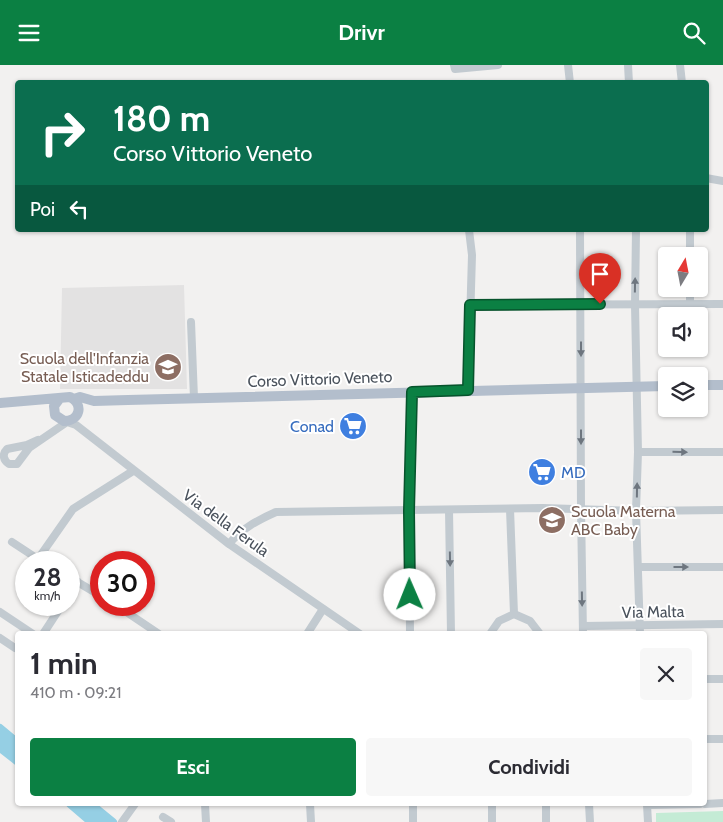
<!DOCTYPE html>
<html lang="it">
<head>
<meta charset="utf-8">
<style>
	body { margin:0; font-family:Cabin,sans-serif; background:#f7f7f7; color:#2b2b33; height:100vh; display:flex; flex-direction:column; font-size:19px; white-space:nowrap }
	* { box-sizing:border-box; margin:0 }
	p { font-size:16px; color:#7c7c81 }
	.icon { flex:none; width:28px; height:28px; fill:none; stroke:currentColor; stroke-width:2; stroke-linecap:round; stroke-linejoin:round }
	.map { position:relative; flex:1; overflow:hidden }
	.side { position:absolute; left:15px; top:566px; width:692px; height:175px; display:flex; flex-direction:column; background:#fff; border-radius:5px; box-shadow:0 1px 4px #0004 }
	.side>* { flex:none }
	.guide { position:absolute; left:15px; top:15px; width:694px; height:152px; border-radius:5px; box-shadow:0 1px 4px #0004; background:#0b6e4f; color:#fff; overflow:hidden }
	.needle { width:32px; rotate:10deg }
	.tools { position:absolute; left:658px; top:182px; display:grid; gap:10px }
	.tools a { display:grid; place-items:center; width:50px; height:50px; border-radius:5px; background:#fff; box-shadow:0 1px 4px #0004; font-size:25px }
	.speed { position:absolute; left:15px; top:486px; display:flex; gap:10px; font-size:25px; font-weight:700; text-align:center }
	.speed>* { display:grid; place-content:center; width:65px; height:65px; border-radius:50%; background:#fff; box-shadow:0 1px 4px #0004; line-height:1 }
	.speed small { font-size:12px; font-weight:400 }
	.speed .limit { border:8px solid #d22; background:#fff; color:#111 }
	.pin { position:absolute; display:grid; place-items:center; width:42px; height:42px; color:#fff; margin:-51px -21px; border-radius:50% 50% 50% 0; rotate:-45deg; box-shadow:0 0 5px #0007 }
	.pin .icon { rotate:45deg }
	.me { position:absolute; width:55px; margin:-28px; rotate:359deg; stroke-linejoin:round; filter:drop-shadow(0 0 4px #0008) }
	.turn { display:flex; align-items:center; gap:18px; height:105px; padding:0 15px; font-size:22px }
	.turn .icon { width:65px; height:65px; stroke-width:2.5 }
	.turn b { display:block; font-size:35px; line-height:42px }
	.then { display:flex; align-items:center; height:48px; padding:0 15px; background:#0003; gap:10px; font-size:19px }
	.round { display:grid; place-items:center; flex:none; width:52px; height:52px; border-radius:5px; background:#f7f7f7 }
	.summary { display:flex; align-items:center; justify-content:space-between; height:85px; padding:0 15px }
	h1 { font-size:30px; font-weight:700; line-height:38px }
	.primary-button { display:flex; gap:10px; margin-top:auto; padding:10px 15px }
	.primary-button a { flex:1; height:58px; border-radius:5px; background:#0b8043; color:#fff; font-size:20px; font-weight:700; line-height:58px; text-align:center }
	.primary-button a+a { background:#f7f7f7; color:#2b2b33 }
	header { display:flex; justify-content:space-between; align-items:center; height:65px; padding:0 15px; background:#0b8043; color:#fff; font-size:22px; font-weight:700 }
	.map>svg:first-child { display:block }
	.education { fill:#e3e2e2 }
	.green { fill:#c4ebd5 }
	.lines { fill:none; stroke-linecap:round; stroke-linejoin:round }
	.canal { stroke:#95cfe4; stroke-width:8 }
	.river { stroke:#95cfe4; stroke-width:14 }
	.minor { stroke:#c2cad0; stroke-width:8 }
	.major { stroke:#b3becc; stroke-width:10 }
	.oneway { fill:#6e767f }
	.route-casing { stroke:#07532c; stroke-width:12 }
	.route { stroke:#0b8043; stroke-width:9 }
	.labels { text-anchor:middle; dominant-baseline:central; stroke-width:4; stroke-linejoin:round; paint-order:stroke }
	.education-label { font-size:16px; fill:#785e54; stroke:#fff; text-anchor:end }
	.street-label { font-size:16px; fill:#4a525c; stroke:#fff }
	.shop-label { font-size:16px; fill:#366cbe; stroke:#fff; text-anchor:end }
</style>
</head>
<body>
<header><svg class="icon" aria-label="menu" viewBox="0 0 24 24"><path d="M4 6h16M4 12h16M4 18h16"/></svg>Drivr<svg class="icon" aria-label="search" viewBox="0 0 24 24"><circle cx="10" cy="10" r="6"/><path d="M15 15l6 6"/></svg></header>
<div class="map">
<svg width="723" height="757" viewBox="0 0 723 757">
	<rect width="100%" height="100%" fill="#f2f1f0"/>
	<!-- education -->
	<polygon class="education" points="184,220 187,324 60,324 62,223"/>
	<!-- green -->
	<polygon class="green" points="723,746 723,757 656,757 656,748"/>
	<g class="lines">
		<!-- canal -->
		<g class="canal">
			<polyline points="0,663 18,678"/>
			<polyline points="0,683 18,697"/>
			<polyline points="70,739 91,757"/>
			<polyline points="91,739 113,757"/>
		</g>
		<!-- river -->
		<g class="river">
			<polyline points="0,671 18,686"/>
			<polyline points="79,739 101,757"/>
		</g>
		<!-- minor -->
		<g class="minor">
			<polyline points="454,0 455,4 498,0"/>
			<polyline points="568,0 570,18"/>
			<polyline points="628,0 629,18"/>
			<polyline points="680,0 682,18"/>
			<polyline points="706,113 723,116"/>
			<polyline points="580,165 581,444 583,569"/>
			<polyline points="636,165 635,240 638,387 636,446 640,569"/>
			<polyline points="690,191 690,165"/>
			<polyline points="470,240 723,239"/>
			<polyline points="690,240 690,224"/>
			<polyline points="191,257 194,333"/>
			<polyline points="468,325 472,190 469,165"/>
			<path d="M38,375L27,380L7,384C2,389 3,395 9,399H17L29,383L67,357L76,360L229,479L360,569"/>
			<polyline points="638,387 723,387"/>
			<polyline points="510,444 514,549"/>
			<polyline points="449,445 451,569"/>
			<polyline points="12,477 44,498"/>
			<path d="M229,479C241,464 258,455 276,447L543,443L636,446L723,445"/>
			<polyline points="38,494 73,444 133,406"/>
			<polyline points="639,502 723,502"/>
			<polyline points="69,512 101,531"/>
			<polyline points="69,530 77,516"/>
			<polyline points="116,540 159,569"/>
			<polyline points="0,547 33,569"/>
			<polyline points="514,549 530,556 540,569"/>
			<polyline points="583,561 723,559"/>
			<polyline points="43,569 62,540"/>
			<polyline points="307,569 323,544"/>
			<polyline points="410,569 409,446 412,327"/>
			<polyline points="490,569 499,556 514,549"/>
			<polyline points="0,573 15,583"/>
			<polyline points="705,614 723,614"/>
			<polyline points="705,674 723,674"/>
			<polyline points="205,739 206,757"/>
			<polyline points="310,739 311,757"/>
			<polyline points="413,739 413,757"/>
			<polyline points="492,739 492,757"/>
			<polyline points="546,739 546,757"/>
			<polyline points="589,739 590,757"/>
			<polyline points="705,739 723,738"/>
			<polyline points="163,752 171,757"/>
			<polyline points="122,757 135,739"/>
			<polyline points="648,757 647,740 700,739"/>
		</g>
		<!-- major -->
		<g class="major">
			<polyline points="699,320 723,320"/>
			<polyline points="74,334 80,332 94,336 128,335 666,321"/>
			<path d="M0,338L70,332C84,339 80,356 64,356L55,350L54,341L60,333"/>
		</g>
	</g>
	<!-- one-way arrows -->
	<defs><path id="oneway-solid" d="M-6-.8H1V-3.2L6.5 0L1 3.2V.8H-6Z" transform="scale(1.25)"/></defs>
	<g class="oneway">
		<use href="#oneway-solid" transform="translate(635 220) rotate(-89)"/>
		<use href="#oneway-solid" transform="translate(581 284) rotate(90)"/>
		<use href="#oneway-solid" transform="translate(581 372) rotate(90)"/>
		<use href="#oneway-solid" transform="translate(680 387) rotate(1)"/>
		<use href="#oneway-solid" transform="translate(637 425) rotate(-89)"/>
		<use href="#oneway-solid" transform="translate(450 494) rotate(89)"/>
		<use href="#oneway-solid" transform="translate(681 502)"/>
		<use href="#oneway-solid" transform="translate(582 534) rotate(89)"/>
	</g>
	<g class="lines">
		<!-- route casing -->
		<g class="route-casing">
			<polyline id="route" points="410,530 409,446 412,327 468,325 470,240 600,239"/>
		</g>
		<!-- route -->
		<use href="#route" class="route"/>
	</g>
	<!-- icons -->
	<defs>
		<g id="school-disc" transform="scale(1.4375)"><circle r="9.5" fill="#8d6e63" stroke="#fff"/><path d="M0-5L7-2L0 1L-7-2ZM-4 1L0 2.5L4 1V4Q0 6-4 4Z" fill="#fff"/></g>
		<g id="supermarket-disc" transform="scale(1.4375)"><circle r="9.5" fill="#3f7fe0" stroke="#fff"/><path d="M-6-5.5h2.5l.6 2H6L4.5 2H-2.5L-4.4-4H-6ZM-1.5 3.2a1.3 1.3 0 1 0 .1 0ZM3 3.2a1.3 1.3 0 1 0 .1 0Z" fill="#fff"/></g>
	</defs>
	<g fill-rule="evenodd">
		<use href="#school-disc" x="168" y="302"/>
		<use href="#supermarket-disc" x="353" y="361"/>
		<use href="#supermarket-disc" x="542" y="407"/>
		<use href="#school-disc" x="552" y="455"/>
	</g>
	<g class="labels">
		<!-- education labels -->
		<g class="education-label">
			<text x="149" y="293">Scuola dell'Infanzia<tspan x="149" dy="18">Statale Isticadeddu</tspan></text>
			<text x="571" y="446" text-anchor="start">Scuola Materna<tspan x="571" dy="18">ABC Baby</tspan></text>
		</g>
		<!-- street labels -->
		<g class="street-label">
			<text transform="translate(320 314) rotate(-2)">Corso Vittorio Veneto</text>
			<text transform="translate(226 458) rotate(36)">Via della Ferula</text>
			<text transform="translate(653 547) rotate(-1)">Via Malta</text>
		</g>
		<!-- shop labels -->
		<g class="shop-label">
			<text x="334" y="361">Conad</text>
			<text x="561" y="407" text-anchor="start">MD</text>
		</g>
	</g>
</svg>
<div class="tools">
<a><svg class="needle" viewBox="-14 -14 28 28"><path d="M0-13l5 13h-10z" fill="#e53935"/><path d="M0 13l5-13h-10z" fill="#7c7c81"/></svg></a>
<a><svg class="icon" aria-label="sound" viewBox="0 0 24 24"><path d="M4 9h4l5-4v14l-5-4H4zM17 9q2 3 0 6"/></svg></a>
<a><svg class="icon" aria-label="layers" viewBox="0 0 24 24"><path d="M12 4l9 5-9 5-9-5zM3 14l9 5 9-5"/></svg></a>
</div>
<div class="speed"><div>28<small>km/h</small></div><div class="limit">30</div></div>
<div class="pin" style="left:600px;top:239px;background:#d93025"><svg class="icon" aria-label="arrive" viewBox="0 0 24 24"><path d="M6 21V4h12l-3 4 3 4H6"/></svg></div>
<svg class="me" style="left:410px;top:530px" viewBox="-20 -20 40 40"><circle r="19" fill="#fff"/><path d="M0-13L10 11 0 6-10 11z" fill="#0b8043"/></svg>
<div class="guide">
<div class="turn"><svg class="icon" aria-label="right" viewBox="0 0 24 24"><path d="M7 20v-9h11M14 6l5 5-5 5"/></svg><div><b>180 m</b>Corso Vittorio Veneto</div></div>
<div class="then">Poi<svg class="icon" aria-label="left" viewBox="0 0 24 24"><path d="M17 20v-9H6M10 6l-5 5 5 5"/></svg></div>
</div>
<section class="side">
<div class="summary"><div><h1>1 min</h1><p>410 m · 09:21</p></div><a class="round"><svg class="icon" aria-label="close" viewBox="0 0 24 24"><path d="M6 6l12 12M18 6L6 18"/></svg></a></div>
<div class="primary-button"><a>Esci</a><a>Condividi</a></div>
</section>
</div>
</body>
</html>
